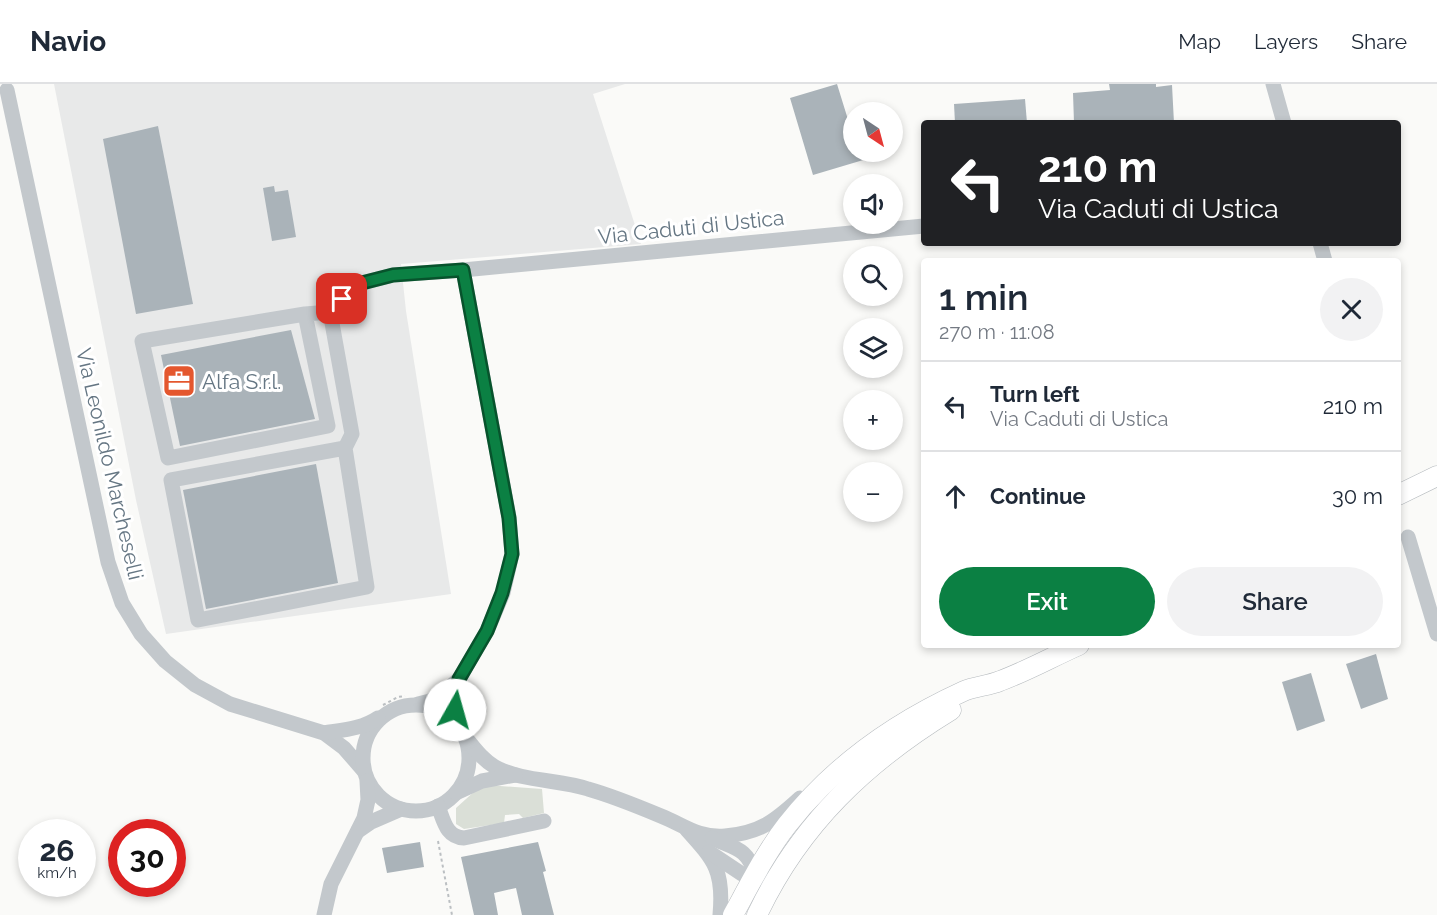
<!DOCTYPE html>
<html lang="en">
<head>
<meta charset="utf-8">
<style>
	body { margin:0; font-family:Raleway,sans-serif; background:#f2f2f3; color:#1f2937; height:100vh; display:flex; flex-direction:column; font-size:22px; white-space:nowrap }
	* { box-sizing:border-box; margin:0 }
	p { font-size:20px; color:#747a83 }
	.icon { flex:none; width:33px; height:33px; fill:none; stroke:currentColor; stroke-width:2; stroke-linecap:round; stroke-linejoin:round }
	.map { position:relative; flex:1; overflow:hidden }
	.drawer { position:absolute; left:921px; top:174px; width:480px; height:390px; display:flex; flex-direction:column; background:#fff; border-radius:6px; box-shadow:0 3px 9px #0003 }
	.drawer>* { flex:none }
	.top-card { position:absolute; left:921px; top:36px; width:480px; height:126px; border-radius:6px; box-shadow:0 3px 9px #0003; background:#202124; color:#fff; overflow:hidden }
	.needle { width:39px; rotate:144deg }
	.buttons { position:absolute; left:843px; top:18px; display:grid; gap:12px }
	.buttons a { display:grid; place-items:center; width:60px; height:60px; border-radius:50%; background:#fff; box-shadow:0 3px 9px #0003; font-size:30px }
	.speed { position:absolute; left:18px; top:735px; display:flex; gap:12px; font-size:30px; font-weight:700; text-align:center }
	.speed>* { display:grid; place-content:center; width:78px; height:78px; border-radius:50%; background:#fff; box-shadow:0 3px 9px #0003; line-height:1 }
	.speed small { font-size:15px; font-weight:400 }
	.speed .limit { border:9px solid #d22; background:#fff; color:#111 }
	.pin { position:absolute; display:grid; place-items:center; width:51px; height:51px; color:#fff; margin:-26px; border-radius:12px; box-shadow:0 3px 9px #0006 }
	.me { position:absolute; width:66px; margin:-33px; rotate:7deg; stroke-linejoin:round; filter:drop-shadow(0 0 4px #0008) }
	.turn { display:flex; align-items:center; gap:21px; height:126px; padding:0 18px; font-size:27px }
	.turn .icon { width:78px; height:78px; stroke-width:2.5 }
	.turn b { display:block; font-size:42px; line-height:51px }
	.round { display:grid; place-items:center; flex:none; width:63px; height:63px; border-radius:32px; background:#f2f2f3 }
	.head { display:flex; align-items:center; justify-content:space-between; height:102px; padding:0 18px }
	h1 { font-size:36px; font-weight:600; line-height:45px }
	.primary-button { display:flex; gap:12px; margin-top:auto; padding:12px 18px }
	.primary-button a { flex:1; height:69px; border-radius:36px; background:#0b8043; color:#fff; font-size:24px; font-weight:600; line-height:69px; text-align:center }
	.primary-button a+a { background:#f2f2f3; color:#1f2937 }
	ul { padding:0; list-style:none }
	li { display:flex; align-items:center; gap:18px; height:90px; padding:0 18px; border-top:2px solid #e0e1e3 }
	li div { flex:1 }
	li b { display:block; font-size:22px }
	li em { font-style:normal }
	header { display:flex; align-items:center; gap:36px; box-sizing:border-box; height:84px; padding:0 30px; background:#fff; border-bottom:2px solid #e0e1e3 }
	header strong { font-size:28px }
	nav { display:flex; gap:33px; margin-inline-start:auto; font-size:21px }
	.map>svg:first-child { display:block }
	.built { fill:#e8e9e9 }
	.green { fill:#dadfd7 }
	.building { fill:#aab3b9 }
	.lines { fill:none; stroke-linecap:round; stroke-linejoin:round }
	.major-casing { stroke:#b5babe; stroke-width:21 }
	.path { stroke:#bbbfc2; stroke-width:2; stroke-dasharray:3 3; stroke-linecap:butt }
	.minor { stroke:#c3c8cc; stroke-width:15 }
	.major { stroke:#fff; stroke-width:20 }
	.route-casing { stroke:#07532c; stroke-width:15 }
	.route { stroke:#0b8043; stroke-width:10 }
	.labels { text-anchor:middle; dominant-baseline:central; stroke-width:6; stroke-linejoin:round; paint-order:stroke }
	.street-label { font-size:21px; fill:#657683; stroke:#fff }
	.poi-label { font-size:21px; fill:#657683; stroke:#fff; text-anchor:start }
</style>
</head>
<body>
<header>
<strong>Navio</strong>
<nav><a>Map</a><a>Layers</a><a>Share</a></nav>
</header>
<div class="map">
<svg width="1437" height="831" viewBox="0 0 1437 831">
	<rect width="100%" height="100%" fill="#fafaf8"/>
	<!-- built -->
	<polygon class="built" points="54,0 625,0 593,10 641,160 401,180 406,227 451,510 166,550 136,416"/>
	<!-- green -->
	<polygon class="green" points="487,701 542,705 544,729 523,734 519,730 505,731 504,739 464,745 456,740 456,724 476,706"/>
	<!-- building -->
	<g class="building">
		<polygon points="837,0 854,55 854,68 880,68 880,71 813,91 790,14"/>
		<polygon points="1109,0 1156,0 1156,3 1172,1 1174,39 1074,39 1073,9 1110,6"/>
		<polygon points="1025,15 1027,39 955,39 954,20"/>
		<polygon points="158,42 193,220 136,230 103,55"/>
		<polygon points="274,102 275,108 288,106 296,153 272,157 263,104"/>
		<polygon points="291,246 315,335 180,362 161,271"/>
		<polygon points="316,380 338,499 206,525 183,406"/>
		<polygon points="1376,570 1388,615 1361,625 1346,580"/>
		<polygon points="1311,589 1325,637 1297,647 1282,598"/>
		<polygon points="420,758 424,783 387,789 382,764"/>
		<polygon points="538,758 546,787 543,788 554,831 522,831 516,804 494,809 498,831 474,831 461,773"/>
	</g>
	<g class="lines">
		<!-- major casing -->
		<g class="major-casing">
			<g id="major">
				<polyline points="1398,411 1437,392"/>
				<path d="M733,831C750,800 766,768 787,741C834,681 896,638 964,607C975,602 988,602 1000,597C1027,587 1052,573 1079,561"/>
				<path d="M757,831C800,740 866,678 951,626"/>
			</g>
		</g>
		<!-- path -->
		<g class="path">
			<polyline points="383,621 398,613 405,612"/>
			<polyline points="438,757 452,831"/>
		</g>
		<!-- minor -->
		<g class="minor">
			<polyline points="1273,0 1284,39"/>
			<polyline points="7,6 108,478 122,519 141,550 165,577 195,601 230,620 324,649 344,664 364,687"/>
			<polyline points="1320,159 1325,177"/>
			<polyline points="305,230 328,342 168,374 142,257 305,230 330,228"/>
			<polyline points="345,364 171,396 198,536 367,503 345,364 352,350 330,228 354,201 393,191 463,186"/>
			<polyline points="1408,453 1437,550"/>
			<polyline points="459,595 455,626 459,642"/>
			<polyline points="418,620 430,617 445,608 459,595 487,547 503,509 512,470 509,433 463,186 924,142"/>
			<circle cx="416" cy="674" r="53"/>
			<path d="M324,649C342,646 362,645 378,634"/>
			<path d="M466,654C475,665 483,676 495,683C524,698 558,695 588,705C613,712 637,722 661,732C684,741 697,754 725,752C760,749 775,737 800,714"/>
			<polyline points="456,709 482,697 515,691"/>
			<path d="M438,722C444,737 446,753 464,754L544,737"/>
			<path d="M687,746C715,777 724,787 720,831"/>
			<polyline points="358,747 371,738 401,725"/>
			<path d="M712,754C736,765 747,764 755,790"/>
			<polyline points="709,768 742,790 755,790 762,794"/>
			<polyline points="324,831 331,800 364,734 368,716 367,697"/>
		</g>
		<!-- major -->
		<use href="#major" class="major"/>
	</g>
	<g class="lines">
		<!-- route casing -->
		<g class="route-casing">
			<polyline id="route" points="342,215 354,201 393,191 463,186 509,434 512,470 502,509 487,547 459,595 455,626"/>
		</g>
		<!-- route -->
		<use href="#route" class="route"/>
	</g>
	<!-- icons -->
	<defs>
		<g id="office-square" transform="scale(1.725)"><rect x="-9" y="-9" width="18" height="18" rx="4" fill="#e4572e" stroke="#fff"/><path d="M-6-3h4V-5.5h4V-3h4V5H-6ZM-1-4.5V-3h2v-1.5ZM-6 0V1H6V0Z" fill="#fff"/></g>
	</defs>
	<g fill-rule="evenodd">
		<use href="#office-square" x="179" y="297"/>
	</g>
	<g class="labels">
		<!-- street labels -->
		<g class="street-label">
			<text transform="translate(691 143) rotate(-6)">Via Caduti di Ustica</text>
			<text transform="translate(110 380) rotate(77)">Via Leonildo Marcheselli</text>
		</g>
		<!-- poi labels -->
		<g class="poi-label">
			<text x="202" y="297">Alfa S.r.l.</text>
		</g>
	</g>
</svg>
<div class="buttons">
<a><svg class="needle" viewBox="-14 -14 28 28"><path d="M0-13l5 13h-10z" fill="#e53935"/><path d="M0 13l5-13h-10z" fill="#747a83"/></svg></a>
<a><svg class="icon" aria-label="sound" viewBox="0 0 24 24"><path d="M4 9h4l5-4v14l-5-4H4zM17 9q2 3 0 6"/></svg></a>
<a><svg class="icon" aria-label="search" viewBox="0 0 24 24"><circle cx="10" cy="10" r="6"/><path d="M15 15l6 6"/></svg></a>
<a><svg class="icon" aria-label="layers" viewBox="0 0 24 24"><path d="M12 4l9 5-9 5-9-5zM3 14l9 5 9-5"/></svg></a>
<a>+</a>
<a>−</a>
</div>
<div class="speed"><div>26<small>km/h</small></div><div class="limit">30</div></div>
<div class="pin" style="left:342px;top:215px;background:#d93025"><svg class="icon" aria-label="arrive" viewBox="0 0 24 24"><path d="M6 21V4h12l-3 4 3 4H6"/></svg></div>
<svg class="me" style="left:455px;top:626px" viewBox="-20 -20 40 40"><circle r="19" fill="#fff"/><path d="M0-13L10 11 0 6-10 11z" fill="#0b8043"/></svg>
<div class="top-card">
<div class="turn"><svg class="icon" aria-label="left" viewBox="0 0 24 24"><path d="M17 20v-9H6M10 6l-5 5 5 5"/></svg><div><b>210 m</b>Via Caduti di Ustica</div></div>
</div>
<section class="drawer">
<div class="head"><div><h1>1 min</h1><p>270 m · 11:08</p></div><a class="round"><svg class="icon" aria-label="close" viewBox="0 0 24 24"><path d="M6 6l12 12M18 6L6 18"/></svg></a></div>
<ul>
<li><svg class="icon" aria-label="left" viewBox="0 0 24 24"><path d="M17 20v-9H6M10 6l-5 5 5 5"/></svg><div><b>Turn left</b><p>Via Caduti di Ustica</p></div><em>210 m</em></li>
<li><svg class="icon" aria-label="ahead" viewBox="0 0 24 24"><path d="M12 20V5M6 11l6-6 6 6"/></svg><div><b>Continue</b></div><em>30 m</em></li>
</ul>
<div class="primary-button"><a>Exit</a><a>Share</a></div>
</section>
</div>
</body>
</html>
